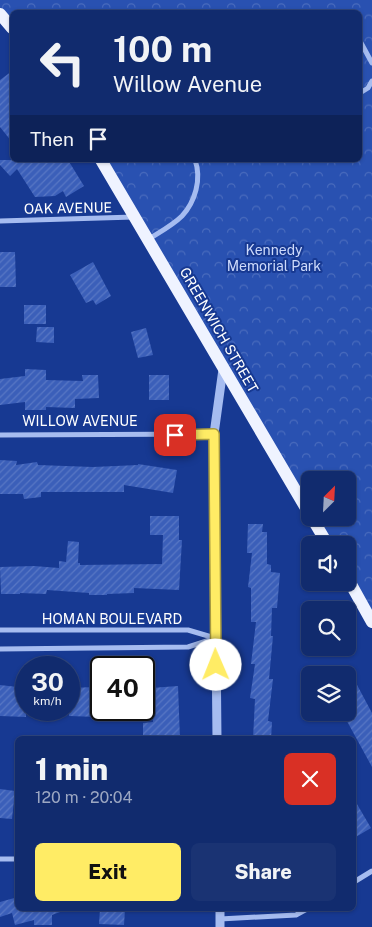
<!DOCTYPE html>
<html lang="en">
<head>
<meta charset="utf-8">
<style>
	body { margin:0; font-family:"Public Sans",sans-serif; background:#1a3373; color:#f1f3f6; height:100vh; display:flex; flex-direction:column; font-size:19px; white-space:nowrap }
	* { box-sizing:border-box; margin:0 }
	p { font-size:16px; color:#9ca7c2 }
	.icon { flex:none; width:28px; height:28px; fill:none; stroke:currentColor; stroke-width:2; stroke-linecap:round; stroke-linejoin:round }
	.map { position:relative; flex:1; overflow:hidden }
	.details { position:absolute; left:15px; top:736px; width:341px; height:175px; display:flex; flex-direction:column; background:#112b6e; border-radius:8px; box-shadow:0 1px 4px #0004,0 0 0 1px #304781 }
	.details>* { flex:none }
	.top-card { position:absolute; left:10px; top:10px; width:352px; height:152px; border-radius:8px; box-shadow:0 1px 4px #0004,0 0 0 1px #304781; background:#112b6e; color:#f1f3f6; overflow:hidden }
	.needle { width:32px; rotate:24deg }
	.fabs { position:absolute; left:301px; top:471px; display:grid; gap:10px }
	.fabs a { display:grid; place-items:center; width:55px; height:55px; border-radius:8px; background:#112b6e; box-shadow:0 1px 4px #0004,0 0 0 1px #304781; font-size:25px }
	.speed { position:absolute; left:15px; top:656px; display:flex; gap:10px; font-size:25px; font-weight:700; text-align:center }
	.speed>* { display:grid; place-content:center; width:65px; height:65px; border-radius:50%; background:#112b6e; box-shadow:0 1px 4px #0004,0 0 0 1px #304781; line-height:1 }
	.speed small { font-size:12px; font-weight:400 }
	.speed .limit { border:2px solid #111; border-radius:8px; background:#fff; color:#111 }
	.pin { position:absolute; display:grid; place-items:center; width:42px; height:42px; color:#fff; margin:-21px; border-radius:10px; box-shadow:0 2px 8px #0006 }
	.me { position:absolute; width:55px; margin:-28px; rotate:359deg; stroke-linejoin:round; filter:drop-shadow(0 0 4px #0008) }
	.turn { display:flex; align-items:center; gap:18px; height:105px; padding:0 20px; font-size:22px }
	.turn .icon { width:65px; height:65px; stroke-width:2.5 }
	.turn b { display:block; font-size:35px; line-height:42px }
	.then { display:flex; align-items:center; height:48px; padding:0 20px; background:#0003; gap:10px; font-size:19px }
	.round { display:grid; place-items:center; flex:none; width:52px; height:52px; border-radius:8px; background:#1a3373 }
	.overview { display:flex; align-items:center; justify-content:space-between; height:85px; padding:0 20px }
	h1 { font-size:30px; font-weight:800; line-height:38px }
	.button { display:flex; gap:10px; margin-top:auto; padding:10px 20px }
	.button a { flex:1; height:58px; border-radius:8px; background:#ffec65; color:#111; font-size:20px; font-weight:800; line-height:58px; text-align:center }
	.button a+a { background:#1a3373; color:#f1f3f6 }
	.map>svg:first-child { display:block }
	.park { fill:url(#park-crowns) }
	.building { fill:url(#building-hatch) }
	.lines { fill:none; stroke-linecap:round; stroke-linejoin:round }
	.minor { stroke:#a6bcf0; stroke-width:5 }
	.tertiary { stroke:#a6bcf0; stroke-width:9 }
	.primary { stroke:#eff3ff; stroke-width:12 }
	.route-casing { stroke:#a69942; stroke-width:12 }
	.route { stroke:#ffec65; stroke-width:9 }
	.labels { text-anchor:middle; dominant-baseline:central; stroke-width:4; stroke-linejoin:round; paint-order:stroke }
	.street-label { font-size:14px; fill:#fff; stroke:#173992 }
	.park-label { font-size:14px; fill:#cddafb; stroke:#173992 }
</style>
</head>
<body>
<div class="map">
<svg width="372" height="927" viewBox="0 0 372 927">
	<defs>
		<pattern id="park-crowns" width="20" height="18" patternUnits="userSpaceOnUse" patternTransform="scale(1.25)"><rect width="20" height="18" fill="#2951b1"/><path d="M2 6a3 3 0 1 1 6 0M12 15a3 3 0 1 1 6 0" fill="none" stroke="#496bbd"/></pattern>
		<pattern id="building-hatch" width="6" height="6" patternUnits="userSpaceOnUse" patternTransform="scale(1.25)"><rect width="6" height="6" fill="#3b5fb9"/><path d="M-1 1l2-2M0 6l6-6M5 7l2-2" fill="none" stroke="#5877c4"/></pattern>
	</defs>
	<rect width="100%" height="100%" fill="#173992"/>
	<!-- park -->
	<polygon class="park" points="0,0 372,0 372,622 348,579 348,545 328,545 312,518 348,518 348,480 310,480 310,515 101,160 360,160 360,12 12,12 12,28 0,14"/>
	<!-- building -->
	<g class="building">
		<polygon points="12,71 12,142 0,127 0,80"/>
		<polygon points="0,160 68,160 84,186 66,197 63,191 55,196 35,197 17,169 10,176 0,165"/>
		<polygon points="0,252 15,252 16,287 0,287"/>
		<polygon points="93,262 111,296 96,305 93,300 86,303 70,275"/>
		<rect x="24" y="305" width="22" height="19"/>
		<polygon points="37,327 54,327 54,343 36,342"/>
		<polygon points="146,328 153,355 138,358 131,332"/>
		<polygon points="25,369 46,370 46,380 83,381 82,375 98,375 99,398 75,399 75,408 46,407 46,410 25,410 25,402 0,405 0,379 25,376"/>
		<rect x="149" y="375" width="20" height="25"/>
		<polygon points="0,460 17,461 16,465 37,462 38,465 93,467 138,465 138,464 177,470 173,493 124,485 124,492 41,492 41,497 24,499 23,494 0,494"/>
		<polygon points="150,516 179,516 179,540 182,540 179,590 134,588 134,593 107,594 107,595 89,595 89,593 47,590 46,594 20,593 20,594 1,594 0,567 34,566 59,568 59,561 66,562 68,541 79,542 78,563 80,563 80,565 162,564 163,535 150,535"/>
		<polygon points="248,524 263,524 262,532 267,532 267,564 271,565 271,572 280,573 277,608 272,608 271,636 273,636 269,679 273,679 268,721 272,722 271,739 253,739 255,699 250,698 255,664 251,664 256,622 251,622 251,588 248,587 252,553 247,553"/>
		<polygon points="348,668 372,713 372,767 342,712 348,712"/>
		<polygon points="0,685 26,688 26,717 0,716"/>
		<polygon points="178,686 180,739 143,739 143,723 153,722 151,688"/>
		<polygon points="96,687 98,717 69,716 69,688"/>
		<polygon points="0,789 15,791 12,819 0,818"/>
		<polygon points="354,799 371,828 354,838"/>
		<polygon points="18,897 18,909 60,909 60,912 52,915 52,925 34,925 34,920 15,925 12,913 0,917 0,902"/>
		<polygon points="100,909 125,909 124,925 99,924"/>
	</g>
	<g class="lines">
		<!-- minor -->
		<g class="minor">
			<polyline points="360,41 372,63"/>
			<polyline points="360,93 368,88 372,81"/>
			<polyline points="0,221 134,217"/>
			<path d="M149,239C160,232 173,225 182,216C195,202 202,179 195,160"/>
			<polyline points="0,435 214,434"/>
			<polyline points="0,630 188,630 215,638"/>
			<polyline points="0,649 188,647 216,638"/>
			<polyline points="0,859 18,859"/>
			<polyline points="354,882 372,871"/>
			<polyline points="220,919 296,915 307,909"/>
		</g>
		<!-- tertiary -->
		<g class="tertiary">
			<polyline points="217,739 214,434 223,369"/>
			<polyline points="220,909 220,927"/>
		</g>
		<!-- primary -->
		<g class="primary">
			<polyline points="0,14 12,28"/>
			<polyline points="101,160 310,515"/>
			<polyline points="312,518 328,545"/>
			<polyline points="348,579 372,622"/>
		</g>
	</g>
	<g class="lines">
		<!-- route casing -->
		<g class="route-casing">
			<polyline id="route" points="175,435 214,434 216,665"/>
		</g>
		<!-- route -->
		<use href="#route" class="route"/>
	</g>
	<g class="labels">
		<!-- street labels -->
		<g class="street-label">
			<text transform="translate(68 208) rotate(-1)">OAK AVENUE</text>
			<text transform="translate(219 330) rotate(60)">GREENWICH STREET</text>
			<text x="80" y="421">WILLOW AVENUE</text>
			<text x="112" y="619">HOMAN BOULEVARD</text>
		</g>
		<!-- park labels -->
		<g class="park-label">
			<text x="274" y="250">Kennedy<tspan x="274" dy="16">Memorial Park</tspan></text>
		</g>
	</g>
</svg>
<div class="fabs">
<a><svg class="needle" viewBox="-14 -14 28 28"><path d="M0-13l5 13h-10z" fill="#e53935"/><path d="M0 13l5-13h-10z" fill="#9ca7c2"/></svg></a>
<a><svg class="icon" aria-label="sound" viewBox="0 0 24 24"><path d="M4 9h4l5-4v14l-5-4H4zM17 9q2 3 0 6"/></svg></a>
<a><svg class="icon" aria-label="search" viewBox="0 0 24 24"><circle cx="10" cy="10" r="6"/><path d="M15 15l6 6"/></svg></a>
<a><svg class="icon" aria-label="layers" viewBox="0 0 24 24"><path d="M12 4l9 5-9 5-9-5zM3 14l9 5 9-5"/></svg></a>
</div>
<div class="speed"><div>30<small>km/h</small></div><div class="limit">40</div></div>
<div class="pin" style="left:175px;top:435px;background:#d93025"><svg class="icon" aria-label="arrive" viewBox="0 0 24 24"><path d="M6 21V4h12l-3 4 3 4H6"/></svg></div>
<svg class="me" style="left:216px;top:665px" viewBox="-20 -20 40 40"><circle r="19" fill="#fff"/><path d="M0-13L10 11 0 6-10 11z" fill="#ffec65"/></svg>
<div class="top-card">
<div class="turn"><svg class="icon" aria-label="left" viewBox="0 0 24 24"><path d="M17 20v-9H6M10 6l-5 5 5 5"/></svg><div><b>100 m</b>Willow Avenue</div></div>
<div class="then">Then<svg class="icon" aria-label="arrive" viewBox="0 0 24 24"><path d="M6 21V4h12l-3 4 3 4H6"/></svg></div>
</div>
<section class="details">
<div class="overview"><div><h1>1 min</h1><p>120 m · 20:04</p></div><a class="round" style="background:#d93025;color:#fff"><svg class="icon" aria-label="close" viewBox="0 0 24 24"><path d="M6 6l12 12M18 6L6 18"/></svg></a></div>
<div class="button"><a>Exit</a><a>Share</a></div>
</section>
</div>
</body>
</html>
